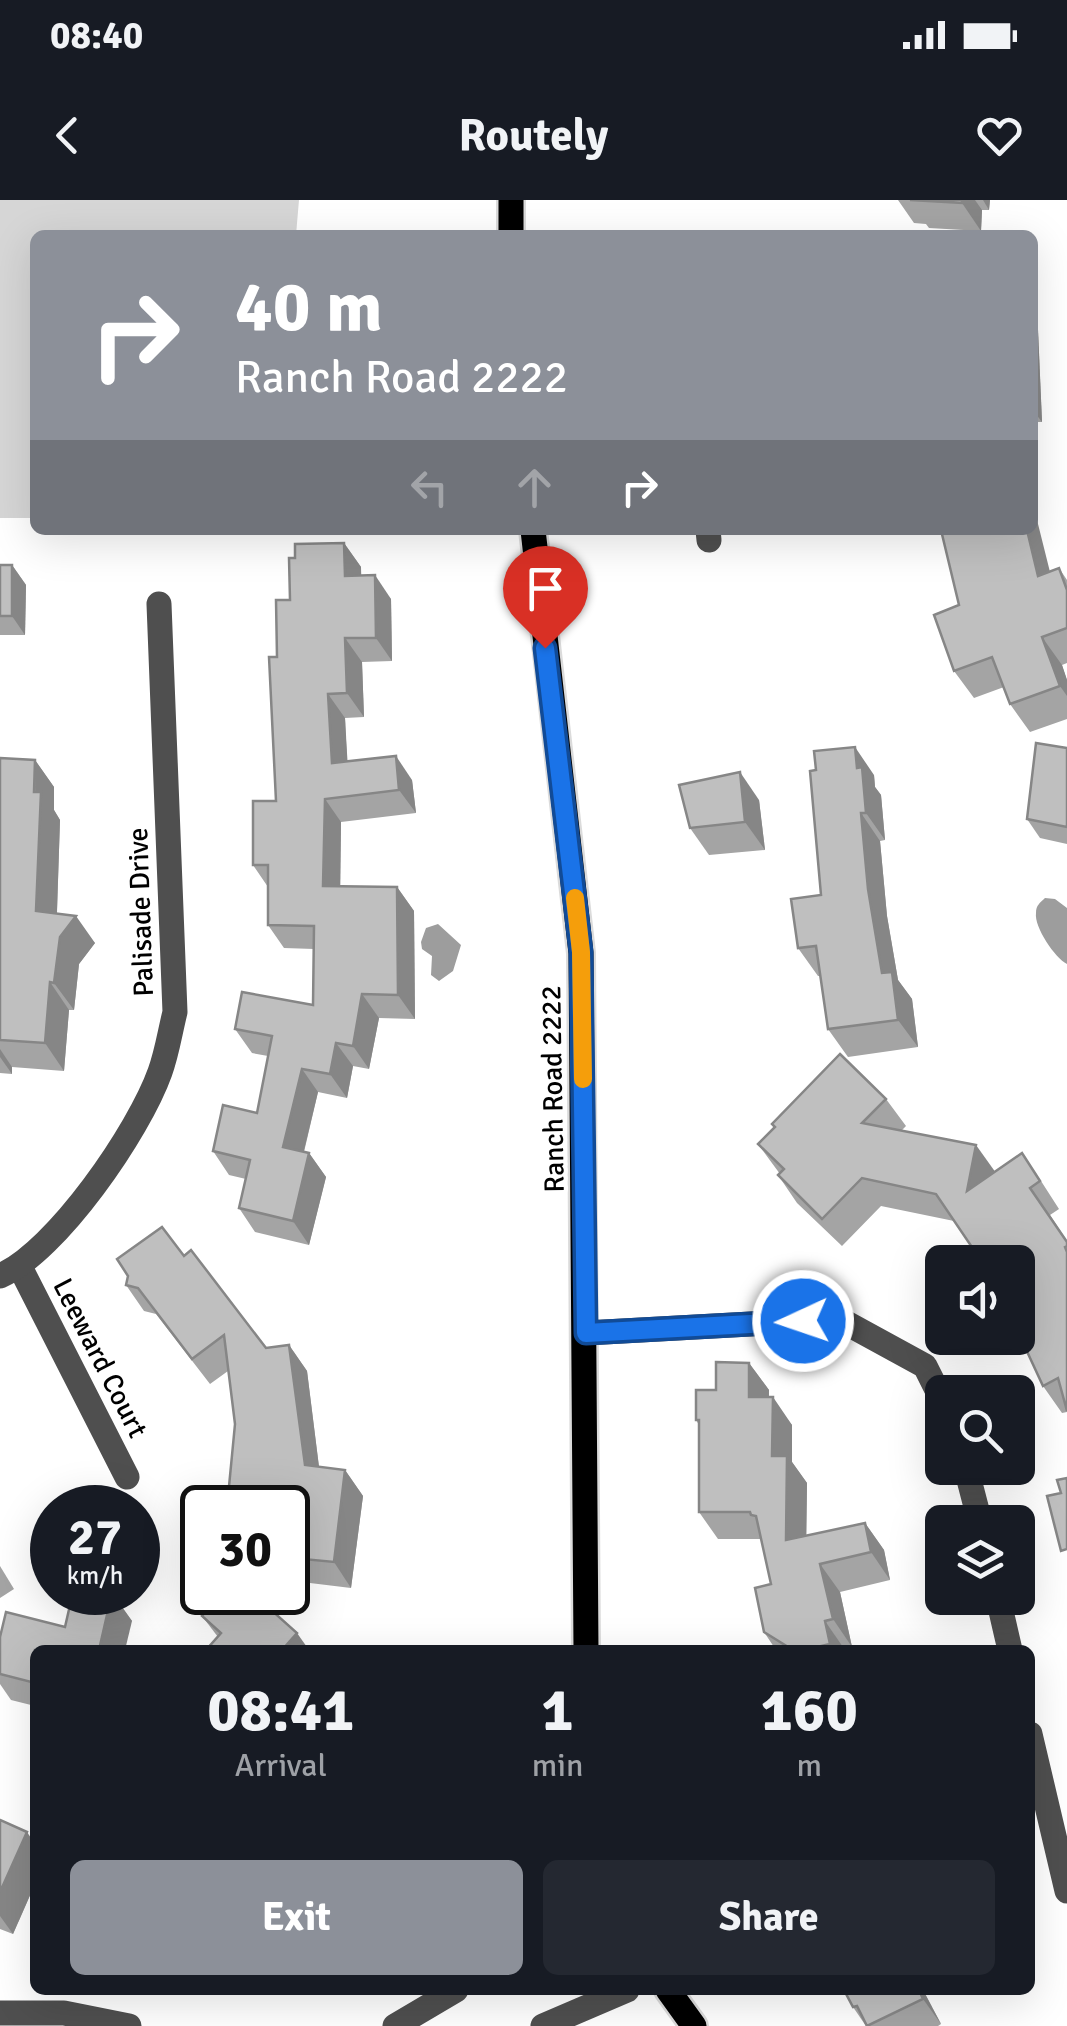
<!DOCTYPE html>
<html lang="en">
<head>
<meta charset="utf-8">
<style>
	body { margin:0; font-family:Signika,sans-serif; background:#242831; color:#f1f3f6; height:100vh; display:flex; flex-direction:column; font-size:38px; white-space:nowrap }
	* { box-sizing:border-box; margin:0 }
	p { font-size:32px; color:#9ea1a6 }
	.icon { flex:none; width:55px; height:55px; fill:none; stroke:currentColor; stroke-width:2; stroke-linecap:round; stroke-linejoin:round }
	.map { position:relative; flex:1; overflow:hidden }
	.side { position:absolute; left:30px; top:1445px; width:1005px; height:350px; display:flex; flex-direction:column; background:#171b24; border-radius:15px; box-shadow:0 10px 40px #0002 }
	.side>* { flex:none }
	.hud { position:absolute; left:30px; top:30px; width:1008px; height:305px; border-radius:15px; box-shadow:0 10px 40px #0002; background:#8c9099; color:#fff; overflow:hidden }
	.buttons { position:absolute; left:925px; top:1045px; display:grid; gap:20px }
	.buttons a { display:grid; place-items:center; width:110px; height:110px; border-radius:15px; background:#171b24; box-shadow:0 10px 40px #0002; font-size:50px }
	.speed { position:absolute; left:30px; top:1285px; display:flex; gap:20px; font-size:50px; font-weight:700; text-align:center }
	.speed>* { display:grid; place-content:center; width:130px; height:130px; border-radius:50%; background:#171b24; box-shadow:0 10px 40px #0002; line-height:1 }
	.speed small { font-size:25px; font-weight:400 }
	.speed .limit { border:5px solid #111; border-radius:15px; background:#fff; color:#111 }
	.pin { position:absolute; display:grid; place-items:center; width:85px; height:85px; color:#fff; margin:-102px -42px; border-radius:50% 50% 50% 0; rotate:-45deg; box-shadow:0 0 10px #0007 }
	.pin .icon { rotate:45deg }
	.me { position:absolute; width:110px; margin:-55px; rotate:267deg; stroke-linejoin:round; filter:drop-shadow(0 0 8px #0008) }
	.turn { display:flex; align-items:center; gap:35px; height:210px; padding:0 40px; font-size:45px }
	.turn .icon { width:130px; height:130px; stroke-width:2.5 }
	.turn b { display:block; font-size:70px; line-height:85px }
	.lanes { display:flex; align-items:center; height:95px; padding:0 40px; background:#0003; justify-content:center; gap:50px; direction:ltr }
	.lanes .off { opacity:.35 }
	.eta { display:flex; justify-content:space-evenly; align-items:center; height:170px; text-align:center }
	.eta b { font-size:60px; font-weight:700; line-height:70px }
	.button { display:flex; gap:20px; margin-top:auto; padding:20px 40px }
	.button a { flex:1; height:115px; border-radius:15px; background:#8c9099; color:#fff; font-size:40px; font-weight:700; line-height:115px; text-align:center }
	.button a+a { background:#242831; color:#f1f3f6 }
	.status { display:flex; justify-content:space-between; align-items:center; height:70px; padding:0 50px; background:#171b24; direction:ltr }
	.status svg { height:28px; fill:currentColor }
	header { display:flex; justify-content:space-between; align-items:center; height:130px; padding:0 40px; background:#171b24; font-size:45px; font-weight:700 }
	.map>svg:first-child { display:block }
	.green { fill:#d6d6d6 }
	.water { fill:#9d9d9d }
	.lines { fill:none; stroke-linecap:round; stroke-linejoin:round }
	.major-casing { stroke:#dbdbdb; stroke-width:30 }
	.minor { stroke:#4f4f4f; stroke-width:25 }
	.major { stroke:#000; stroke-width:25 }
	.wall { fill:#a4a4a4 }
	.shaded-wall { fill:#868686 }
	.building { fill:#bfbfbf; stroke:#868686; stroke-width:2.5 }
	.route-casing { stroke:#114b97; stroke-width:25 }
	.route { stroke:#1a73e8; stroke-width:18 }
	.slow { stroke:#f59e0b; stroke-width:18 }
	.labels { text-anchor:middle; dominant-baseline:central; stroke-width:8; stroke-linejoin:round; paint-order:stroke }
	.street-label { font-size:28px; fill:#000; stroke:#fff }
</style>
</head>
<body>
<div class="status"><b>08:40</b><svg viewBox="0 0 49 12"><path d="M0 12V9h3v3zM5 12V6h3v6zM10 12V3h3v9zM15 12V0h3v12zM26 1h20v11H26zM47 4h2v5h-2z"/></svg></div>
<header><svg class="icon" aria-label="back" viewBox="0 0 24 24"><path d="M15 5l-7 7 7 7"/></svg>Routely<svg class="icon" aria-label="heart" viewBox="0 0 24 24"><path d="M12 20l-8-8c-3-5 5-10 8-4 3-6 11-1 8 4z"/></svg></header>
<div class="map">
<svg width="1067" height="1826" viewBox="0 0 1067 1826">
	<rect width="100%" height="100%" fill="#fff"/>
	<!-- green -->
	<polygon class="green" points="0,0 299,0 296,35 35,35 35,318 0,318"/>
	<!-- water -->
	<g class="water">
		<path d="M1045,698L1055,699L1067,708V764C1055,758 1034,727 1036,713C1036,705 1040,703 1045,698Z"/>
		<polygon points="438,724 461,745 453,771 439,781 431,775 432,756 422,749 421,742 426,728"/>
	</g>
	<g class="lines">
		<!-- major casing -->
		<g class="major-casing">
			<g id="major">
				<polyline points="511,35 511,0"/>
				<polyline points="533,330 581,753 586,1450"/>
				<polyline points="668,1790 694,1826"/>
			</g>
		</g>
		<!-- minor -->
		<g class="minor">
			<polyline points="708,330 709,340"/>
			<polyline points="20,1067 127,1277"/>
			<path d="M0,1076C57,1051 139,931 160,872C167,853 170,832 175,812L159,404"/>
			<polyline points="586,1133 839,1119 925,1166 942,1200"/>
			<polyline points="966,1268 980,1322"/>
			<polyline points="998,1398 1010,1450"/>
			<polyline points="1030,1534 1067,1691"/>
			<polyline points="0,1813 64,1813 129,1826"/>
			<polyline points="395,1826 456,1790"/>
			<polyline points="543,1826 627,1790"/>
		</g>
		<!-- major -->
		<use href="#major" class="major"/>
	</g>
	<!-- wall -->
	<g class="wall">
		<polygon points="898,0 990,0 989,10 982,10 981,31 929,28 926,24 914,23"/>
		<polygon points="1032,79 1036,84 1042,222 1032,222"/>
		<polygon points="730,330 776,330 732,332"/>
		<polygon points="344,343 361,367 361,376 391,399 392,461 362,462 364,517 345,518 347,562 412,580 416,613 341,622 340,686 397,687 414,711 415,819 379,818 369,869 353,866 347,898 318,892 304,952 309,953 326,977 309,1045 255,1032 239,1008 246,979 229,975 213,951 257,913 268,856 252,853 235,829 313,805 314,749 284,748 268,725 268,687 253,665 276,601 277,457 290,400 295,358"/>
		<polygon points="0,365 12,365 26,385 25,435 0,435"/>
		<polygon points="1059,368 1067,380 1067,463 1062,465 1067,480 1067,519 1030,532 1010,504 1004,487 974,498 954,471 959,405"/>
		<polygon points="1067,548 1067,644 1040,638 1027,619"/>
		<polygon points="0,558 35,560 54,587 54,610 60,620 57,713 95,743 79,764 74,810 69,810 64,871 12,867 12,874 0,873"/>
		<polygon points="874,575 875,587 881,595 885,640 880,641 887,716 898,780 912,799 918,847 848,857 828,829 821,776 818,776 798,748"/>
		<polygon points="759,600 765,650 709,655 690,628"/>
		<polygon points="886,899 906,926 901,931 995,972 1041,981 1059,1009 1050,1015 1067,1041 1067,1212 1062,1213 1043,1186 1018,1062 954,1021 881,1006 842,1046 797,1003 778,975 780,974 758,944"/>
		<polygon points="184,1056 266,1148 289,1145 307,1171 319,1267 345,1270 363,1296 351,1388 310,1383 292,1358 294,1343 288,1343 288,1308 236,1308 228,1297 235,1224 228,1171 210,1184 156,1114 144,1111 126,1085"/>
		<polygon points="749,1163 769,1190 769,1197 792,1225 792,1262 807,1283 806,1336 865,1323 884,1350 890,1380 840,1392 852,1447 845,1450 776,1450 764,1432 771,1384 761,1339 718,1339 699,1312 699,1225 696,1220 716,1190"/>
		<polygon points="0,1366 14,1389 0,1398"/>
		<polygon points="251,1392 218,1437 202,1416"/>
		<polygon points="112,1393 132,1421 35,1450 35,1506 11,1500 0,1484 0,1437 65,1427"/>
		<polygon points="0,1620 35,1644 35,1684 13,1734 0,1729"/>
		<polygon points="923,1790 941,1824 938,1826 866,1826 853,1807"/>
	</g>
	<!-- shaded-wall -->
	<g class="shaded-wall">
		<polygon points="962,0 975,0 982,10 981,31 962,3"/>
		<polygon points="983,0 990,0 989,10"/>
		<polygon points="1032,79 1036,84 1042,222 1032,209"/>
		<polygon points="1032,300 1058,404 1038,376 1027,330 1032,330"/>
		<polygon points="344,343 361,367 362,400 345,376"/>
		<polygon points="12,365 26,385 25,435 12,416"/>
		<polygon points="375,375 391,399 392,461 376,438"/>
		<polygon points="1042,437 1062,465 1067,480 1067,496 1060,486"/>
		<polygon points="345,438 362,462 364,517 347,493"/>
		<polygon points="328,494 345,518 349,587 332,563"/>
		<polygon points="855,547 874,575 875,587 881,595 885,640 866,613 857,568"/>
		<polygon points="396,556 412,580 416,613 399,590"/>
		<polygon points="35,560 54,587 54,610 60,620 56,739 36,711"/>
		<polygon points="740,572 759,600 765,650 745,622"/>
		<polygon points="325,599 341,622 340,709 323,686"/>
		<polygon points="861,613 880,641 887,716 898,780 912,799 918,847 898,820 882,773 868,689"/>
		<polygon points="397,687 414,711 415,819 398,795"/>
		<polygon points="76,716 95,743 79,764 74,810 54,783 60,737"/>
		<polygon points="50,782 69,810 64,871 45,843"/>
		<polygon points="362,794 379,818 369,869 353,846"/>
		<polygon points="336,843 353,866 347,898 330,874"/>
		<polygon points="0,849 12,867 12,874 0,857"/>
		<polygon points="302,869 318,892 299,971 283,947"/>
		<polygon points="976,945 996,973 967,991"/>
		<polygon points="309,953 326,977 309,1045 293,1021"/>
		<polygon points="289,1145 307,1171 322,1291 305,1265"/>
		<polygon points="749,1163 769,1190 768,1225 749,1197"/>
		<polygon points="773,1197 792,1225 792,1262 807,1283 806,1368 786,1340 772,1256"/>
		<polygon points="345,1270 363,1296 351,1388 334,1362"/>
		<polygon points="865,1323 884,1350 890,1380 871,1352"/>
		<polygon points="820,1364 840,1392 852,1447 833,1419"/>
		<polygon points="112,1393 132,1421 125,1450 99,1450"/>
		<polygon points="825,1421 845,1450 834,1450 830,1444"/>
		<polygon points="297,1433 309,1450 282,1450"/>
		<polygon points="27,1632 35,1644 35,1684 13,1734 0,1716 0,1692"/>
		<polygon points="919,1790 923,1790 941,1824 923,1799"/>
	</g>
	<!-- building -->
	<g class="building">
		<polygon points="910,0 962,0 962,3"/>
		<polygon points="941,330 1027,330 1038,376 1059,368 1067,390 1067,428 1042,437 1060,486 1010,504 992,457 954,471 934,415 959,405"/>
		<polygon points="344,343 345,376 375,375 376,438 345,438 347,493 328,494 332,563 396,556 399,590 325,599 323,686 397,687 398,795 362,794 353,846 336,843 330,874 302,869 283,947 309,953 293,1021 239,1008 250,960 213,951 223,905 257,913 272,836 235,829 242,792 313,805 314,726 268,725 268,665 253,665 253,601 276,601 269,457 277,457 276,400 290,400 289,358 295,358 295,344"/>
		<rect x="0" y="365" width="12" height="51"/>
		<polygon points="1036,543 1067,548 1067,627 1027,619"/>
		<polygon points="855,547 857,568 862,567 866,613 861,613 868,689 882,773 892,772 898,820 828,829 816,746 798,748 791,699 821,695 810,571 816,570 814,551"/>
		<polygon points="0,558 35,560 34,592 41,592 36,711 76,716 60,737 54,783 50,782 45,843 0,840"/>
		<polygon points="740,572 745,622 690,628 679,585"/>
		<polygon points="840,854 886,899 862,923 976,945 967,991 1022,953 1040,981 1030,988 1067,1042 1067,1046 1065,1047 1067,1052 1067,1211 1058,1178 1043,1186 1018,1132 1018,1062 982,1062 936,994 862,978 822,1019 778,975 784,969 758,944 775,927 772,924"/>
		<polygon points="162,1027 184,1056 191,1050 266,1148 289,1145 305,1265 345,1270 334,1362 292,1358 297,1320 288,1319 288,1308 261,1308 262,1301 228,1297 235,1224 224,1135 192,1159 138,1088 126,1085 128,1076 117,1059"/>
		<polygon points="716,1162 749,1163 749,1197 773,1197 772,1256 787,1256 786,1340 865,1323 871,1352 820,1364 833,1419 825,1421 830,1444 804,1450 793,1450 764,1432 755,1388 771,1384 756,1316 751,1315 750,1312 699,1312 699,1220 696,1220 696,1190 716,1190"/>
		<polygon points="1067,1278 1067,1349 1061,1351 1047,1296 1061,1293 1057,1280"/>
		<polygon points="73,1392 112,1393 99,1450 35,1450 35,1483 0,1474 0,1437 6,1412 65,1427"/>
		<polygon points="223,1392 251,1392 297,1433 282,1450 206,1450 221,1433 202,1416"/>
		<polygon points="0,1620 27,1632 0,1692"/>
		<polygon points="844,1790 919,1790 923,1799 867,1826 857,1806 853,1807"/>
	</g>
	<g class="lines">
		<!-- route casing -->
		<g class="route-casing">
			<polyline id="route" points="545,448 581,752 586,1133 803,1121"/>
		</g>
		<!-- route -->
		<use href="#route" class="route"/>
		<!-- slow -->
		<polyline class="slow" points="575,698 581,752 583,879"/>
	</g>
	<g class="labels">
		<!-- street labels -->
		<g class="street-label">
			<text transform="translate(141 712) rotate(-92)">Palisade Drive</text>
			<text transform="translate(553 889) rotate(-91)">Ranch Road 2222</text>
			<text transform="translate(100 1158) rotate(63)">Leeward Court</text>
		</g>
	</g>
</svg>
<div class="buttons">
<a><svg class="icon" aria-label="sound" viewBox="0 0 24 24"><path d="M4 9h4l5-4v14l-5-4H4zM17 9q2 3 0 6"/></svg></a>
<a><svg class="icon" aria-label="search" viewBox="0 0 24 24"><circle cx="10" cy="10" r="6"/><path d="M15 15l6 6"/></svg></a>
<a><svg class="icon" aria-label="layers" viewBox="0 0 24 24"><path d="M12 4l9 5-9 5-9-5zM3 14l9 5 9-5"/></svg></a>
</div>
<div class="speed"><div>27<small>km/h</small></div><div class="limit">30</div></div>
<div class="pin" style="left:545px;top:448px;background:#d93025"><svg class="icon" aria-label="arrive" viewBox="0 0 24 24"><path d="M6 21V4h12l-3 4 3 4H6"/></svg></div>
<svg class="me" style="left:803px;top:1121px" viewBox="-20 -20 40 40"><circle r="17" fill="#1a73e8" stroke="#fff" stroke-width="3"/><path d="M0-11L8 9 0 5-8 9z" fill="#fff"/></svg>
<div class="hud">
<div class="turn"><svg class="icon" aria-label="right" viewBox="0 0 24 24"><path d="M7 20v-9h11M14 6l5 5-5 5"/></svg><div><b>40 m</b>Ranch Road 2222</div></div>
<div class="lanes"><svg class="icon off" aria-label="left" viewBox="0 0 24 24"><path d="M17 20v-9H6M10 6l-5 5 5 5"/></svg><svg class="icon off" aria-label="ahead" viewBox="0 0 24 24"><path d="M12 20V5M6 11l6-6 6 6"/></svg><svg class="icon" aria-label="right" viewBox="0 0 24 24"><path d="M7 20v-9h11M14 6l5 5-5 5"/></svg></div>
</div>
<section class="side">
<div class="eta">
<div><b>08:41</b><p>Arrival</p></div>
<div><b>1</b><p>min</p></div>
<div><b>160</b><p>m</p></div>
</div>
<div class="button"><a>Exit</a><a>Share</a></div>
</section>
</div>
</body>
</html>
